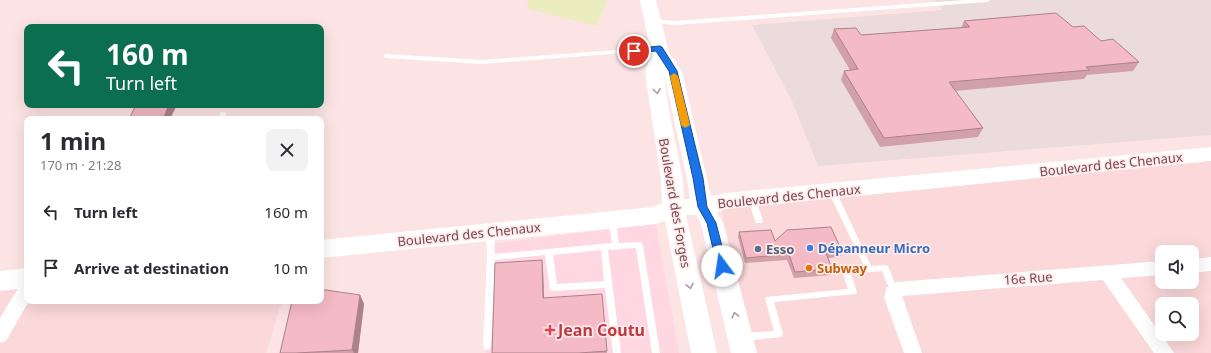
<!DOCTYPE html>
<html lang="en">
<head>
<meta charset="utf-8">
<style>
	body { margin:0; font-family:"Noto Sans",sans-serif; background:#f2f2f3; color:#2b2b33; height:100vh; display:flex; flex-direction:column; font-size:15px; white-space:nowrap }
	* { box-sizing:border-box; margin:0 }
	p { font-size:13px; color:#7c7c81 }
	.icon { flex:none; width:22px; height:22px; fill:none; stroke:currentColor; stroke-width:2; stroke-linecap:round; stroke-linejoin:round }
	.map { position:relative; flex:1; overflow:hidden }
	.sheet { position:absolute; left:24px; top:116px; width:300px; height:188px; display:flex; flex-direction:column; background:#fff; border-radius:8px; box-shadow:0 4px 16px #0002 }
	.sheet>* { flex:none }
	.guide { position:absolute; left:24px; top:24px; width:300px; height:84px; border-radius:8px; box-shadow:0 4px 16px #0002; background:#0b6e4f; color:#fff; overflow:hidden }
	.buttons { position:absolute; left:1155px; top:245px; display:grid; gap:8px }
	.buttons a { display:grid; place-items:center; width:44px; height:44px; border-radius:8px; background:#fff; box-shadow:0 4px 16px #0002; font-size:20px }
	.pin { position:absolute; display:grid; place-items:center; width:34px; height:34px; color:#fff; margin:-17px; border:2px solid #fff; border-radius:50%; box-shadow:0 1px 4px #0007 }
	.me { position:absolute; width:44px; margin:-22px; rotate:346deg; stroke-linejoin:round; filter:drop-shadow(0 0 3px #0008) }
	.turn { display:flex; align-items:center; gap:14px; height:84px; padding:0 16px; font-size:18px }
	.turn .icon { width:52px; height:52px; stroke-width:2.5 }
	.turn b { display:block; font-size:28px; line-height:34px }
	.round { display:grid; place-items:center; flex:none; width:42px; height:42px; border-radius:8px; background:#f2f2f3 }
	.overview { display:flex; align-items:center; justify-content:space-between; height:68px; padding:0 16px }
	h1 { font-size:24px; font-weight:700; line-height:30px }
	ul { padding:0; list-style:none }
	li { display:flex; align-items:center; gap:12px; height:56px; padding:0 16px }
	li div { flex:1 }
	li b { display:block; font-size:15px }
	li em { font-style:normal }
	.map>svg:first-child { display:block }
	.residential { fill:#fbd8d9; fill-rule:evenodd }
	.commercial { fill:#fed7e3 }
	.industrial { fill:#ebdbdd }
	.green { fill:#ececc1 }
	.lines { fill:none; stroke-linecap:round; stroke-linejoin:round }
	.lane { fill:#fff; fill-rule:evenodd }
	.street { fill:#fff; fill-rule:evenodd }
	.secondary { fill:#fff; fill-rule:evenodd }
	.wall { fill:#d2a0a9 }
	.shaded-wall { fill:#ab828a }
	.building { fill:#f4bac5; stroke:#ab828a }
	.oneway { stroke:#b49aa0 }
	.route { fill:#1a73e8; stroke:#114b97 }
	.slow { fill:#f59e0b }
	.shop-dot { fill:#3f7fe0; stroke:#ffebeb; stroke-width:1.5 }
	.service-dot { fill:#5c6f8a; stroke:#ffebeb; stroke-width:1.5 }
	.food-dot { fill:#e8710a; stroke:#ffebeb; stroke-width:1.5 }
	.health-dot { fill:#e0444e; stroke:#ffebeb; stroke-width:1.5 }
	.labels { text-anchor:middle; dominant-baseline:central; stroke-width:3.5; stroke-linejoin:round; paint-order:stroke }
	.street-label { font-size:13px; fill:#774853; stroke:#ffebeb }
	.shop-label { font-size:13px; font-weight:bold; fill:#366cbe; stroke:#ffebeb; text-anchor:start }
	.service-label { font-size:13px; font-weight:bold; fill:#4e5e75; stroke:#ffebeb; text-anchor:start }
	.food-label { font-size:13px; font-weight:bold; fill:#c56008; stroke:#ffebeb; text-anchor:start }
	.near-health-label { font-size:16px; font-weight:bold; fill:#be3a42; stroke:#ffebeb; text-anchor:start }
</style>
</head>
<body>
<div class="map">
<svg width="1211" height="353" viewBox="0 0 1211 353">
	<rect width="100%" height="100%" fill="#fde4e4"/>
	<!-- residential -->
	<g class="residential">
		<path d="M1211,157V353H755L720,204ZM1162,252H1192V282H1162ZM1162,304H1192V334H1162Z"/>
		<polygon points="27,270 27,301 282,301 266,353 0,353 0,275"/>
	</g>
	<!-- commercial -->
	<polygon class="commercial" points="656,224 679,353 486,353 488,244"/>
	<!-- industrial -->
	<polygon class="industrial" points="934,0 1211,0 1211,135 818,166 791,99 752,25 943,10"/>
	<!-- green -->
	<polygon class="green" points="527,0 607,0 597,26 528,9"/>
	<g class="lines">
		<!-- lane -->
		<g class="lane">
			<polygon points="965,0 990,0 987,2 675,25 653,23 650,21 653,19 675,21"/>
			<polygon points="659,47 662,49 661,50 481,64 386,58 383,56 386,54 481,60"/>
			<polygon points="221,112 225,112 226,114 224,119 218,119"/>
			<polygon points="832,188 835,189 836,191 871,266 885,265 888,266 898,291 897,293 894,294 891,293 882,271 851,274 857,292 856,294 774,302 783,334 782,337 744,341 741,340 740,337 741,334 744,333 774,331 765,299 766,297 848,289 842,271 843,269 864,266 828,191 829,189"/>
			<polygon points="752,196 755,197 756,199 763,221 762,223 756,223 755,221 748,199 749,197"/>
			<path d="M612,217L615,218L616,220L619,243L639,242L642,243L643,245L660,353H652L636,248L608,250L621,353H613L605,288L553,291L550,290L545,255L495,260L491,346L490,349L487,350L484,349L483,346L487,257L486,232L487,230H493L494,232L495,254L612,243L608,220L609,218ZM601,250L604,281L557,284L553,255Z"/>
		</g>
		<!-- street -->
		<g class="street">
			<polygon points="1211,257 1211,271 1192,273 1192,259"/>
			<polygon points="1162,261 1162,275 1121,278 1174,353 1154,353 1103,280 902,296 922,353 904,353 884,297 887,287 897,282"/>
			<polygon points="27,281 27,301 29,301 6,341 0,343 0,318 21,283"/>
		</g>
		<!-- secondary -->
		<g class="secondary">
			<path d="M640,0H656L669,53L682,71L711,196L726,193L1211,147V161L726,209L717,212L723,223L757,353H731L701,224L696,215H686L717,353H691L665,221L656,224L321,258V240L653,207L662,203L661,180L645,72L651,53ZM663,70L687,179L690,199H684L683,180L670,116Z"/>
			<polygon points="27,268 27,288 0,291 0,271"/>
		</g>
	</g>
	<!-- wall -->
	<g class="wall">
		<polygon points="964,21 1073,27 1101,41 1139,62 1133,71 1087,75 1084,79 955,91 983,128 978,137 880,147 841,80 844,71 850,70 831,38 834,29 861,35 961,28"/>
		<polygon points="739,232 775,241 842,252 840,257 828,258 832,269 830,275 794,278 787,260 745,263 738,237"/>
		<polygon points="543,269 544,298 602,294 607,353 492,353"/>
		<polygon points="360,295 364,304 358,353 280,353"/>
	</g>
	<!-- shaded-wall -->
	<g class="shaded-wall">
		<polygon points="169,105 177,105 170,119 163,119"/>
		<polygon points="542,260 543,269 544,307 543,298"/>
		<polygon points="360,295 364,304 358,353 354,353 352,350"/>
	</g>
	<!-- building -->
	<g class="building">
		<polygon points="1056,13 1073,27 1084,26 1101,41 1113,39 1139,62 1086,67 1090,70 949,82 983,128 884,138 844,71 858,69 834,29 856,28 861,35 970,27 964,21"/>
		<polygon points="136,105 169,105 163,119 129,119"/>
		<polygon points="831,227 842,252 826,253 832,269 795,272 789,254 746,258 739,232 771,230 775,241 787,230"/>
		<polygon points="542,260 543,298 602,294 607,351 579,353 492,353 495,263"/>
		<polygon points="321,290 326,290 360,295 352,350 296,353 280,353 292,301 321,301"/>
	</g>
	<!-- one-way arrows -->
	<defs><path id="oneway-chevron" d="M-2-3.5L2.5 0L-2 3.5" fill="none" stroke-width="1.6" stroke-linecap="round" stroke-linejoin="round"/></defs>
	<g class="oneway">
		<use href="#oneway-chevron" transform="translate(657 91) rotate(83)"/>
		<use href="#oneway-chevron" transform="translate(690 286) rotate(78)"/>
		<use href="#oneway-chevron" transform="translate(735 315) rotate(-104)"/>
	</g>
	<!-- route -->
	<polygon class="route" points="659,46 662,47 677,71 703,178 707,207 716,223 727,266 722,270 717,266 707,223 698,207 693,178 669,71 656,51 634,53 630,51 634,49"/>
	<!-- slow -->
	<polygon class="slow" points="674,73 678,76 690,125 685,128 681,125 670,76"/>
	<!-- markers -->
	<circle class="shop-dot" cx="810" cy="248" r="4"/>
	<circle class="service-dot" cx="758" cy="249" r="4"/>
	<circle class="food-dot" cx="809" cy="268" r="4"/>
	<path class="health-dot" d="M548 324h4v4h4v4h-4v4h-4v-4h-4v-4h4z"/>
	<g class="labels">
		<!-- street labels -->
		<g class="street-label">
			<text transform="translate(1111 164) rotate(-6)">Boulevard des Chenaux</text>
			<text transform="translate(789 196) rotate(-6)">Boulevard des Chenaux</text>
			<text transform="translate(675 203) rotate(80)">Boulevard des Forges</text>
			<text transform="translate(469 234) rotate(-6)">Boulevard des Chenaux</text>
			<text transform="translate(1028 278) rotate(-4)">16e Rue</text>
		</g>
		<!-- shop labels -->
		<g class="shop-label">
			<text x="818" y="248">Dépanneur Micro</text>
		</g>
		<!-- service labels -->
		<g class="service-label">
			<text x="766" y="249">Esso</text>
		</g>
		<!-- food labels -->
		<g class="food-label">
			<text x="817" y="268">Subway</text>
		</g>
		<!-- near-health labels -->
		<g class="near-health-label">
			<text x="558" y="330">Jean Coutu</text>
		</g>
	</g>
</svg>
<div class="buttons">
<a><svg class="icon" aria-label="sound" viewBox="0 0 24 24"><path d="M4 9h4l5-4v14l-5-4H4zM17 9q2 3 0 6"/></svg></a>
<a><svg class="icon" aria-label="search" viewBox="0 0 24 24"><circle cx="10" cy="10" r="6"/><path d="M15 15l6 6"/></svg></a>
</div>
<div class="pin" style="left:634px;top:51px;background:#d93025"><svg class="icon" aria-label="arrive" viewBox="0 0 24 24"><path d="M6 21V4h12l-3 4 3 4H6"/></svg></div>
<svg class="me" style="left:722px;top:266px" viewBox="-20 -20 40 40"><circle r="19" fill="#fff"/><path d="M0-13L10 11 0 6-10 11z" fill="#1a73e8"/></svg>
<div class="guide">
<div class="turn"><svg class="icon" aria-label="left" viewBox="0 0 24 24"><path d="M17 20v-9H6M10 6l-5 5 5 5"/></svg><div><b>160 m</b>Turn left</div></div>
</div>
<section class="sheet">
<div class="overview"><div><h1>1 min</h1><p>170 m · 21:28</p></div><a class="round"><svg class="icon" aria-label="close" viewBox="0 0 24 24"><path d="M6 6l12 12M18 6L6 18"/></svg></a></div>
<ul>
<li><svg class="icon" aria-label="left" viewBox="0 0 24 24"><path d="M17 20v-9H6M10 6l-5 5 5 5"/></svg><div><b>Turn left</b></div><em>160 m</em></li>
<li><svg class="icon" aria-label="arrive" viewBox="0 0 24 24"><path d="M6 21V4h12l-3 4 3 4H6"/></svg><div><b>Arrive at destination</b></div><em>10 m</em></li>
</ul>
</section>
</div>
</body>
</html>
